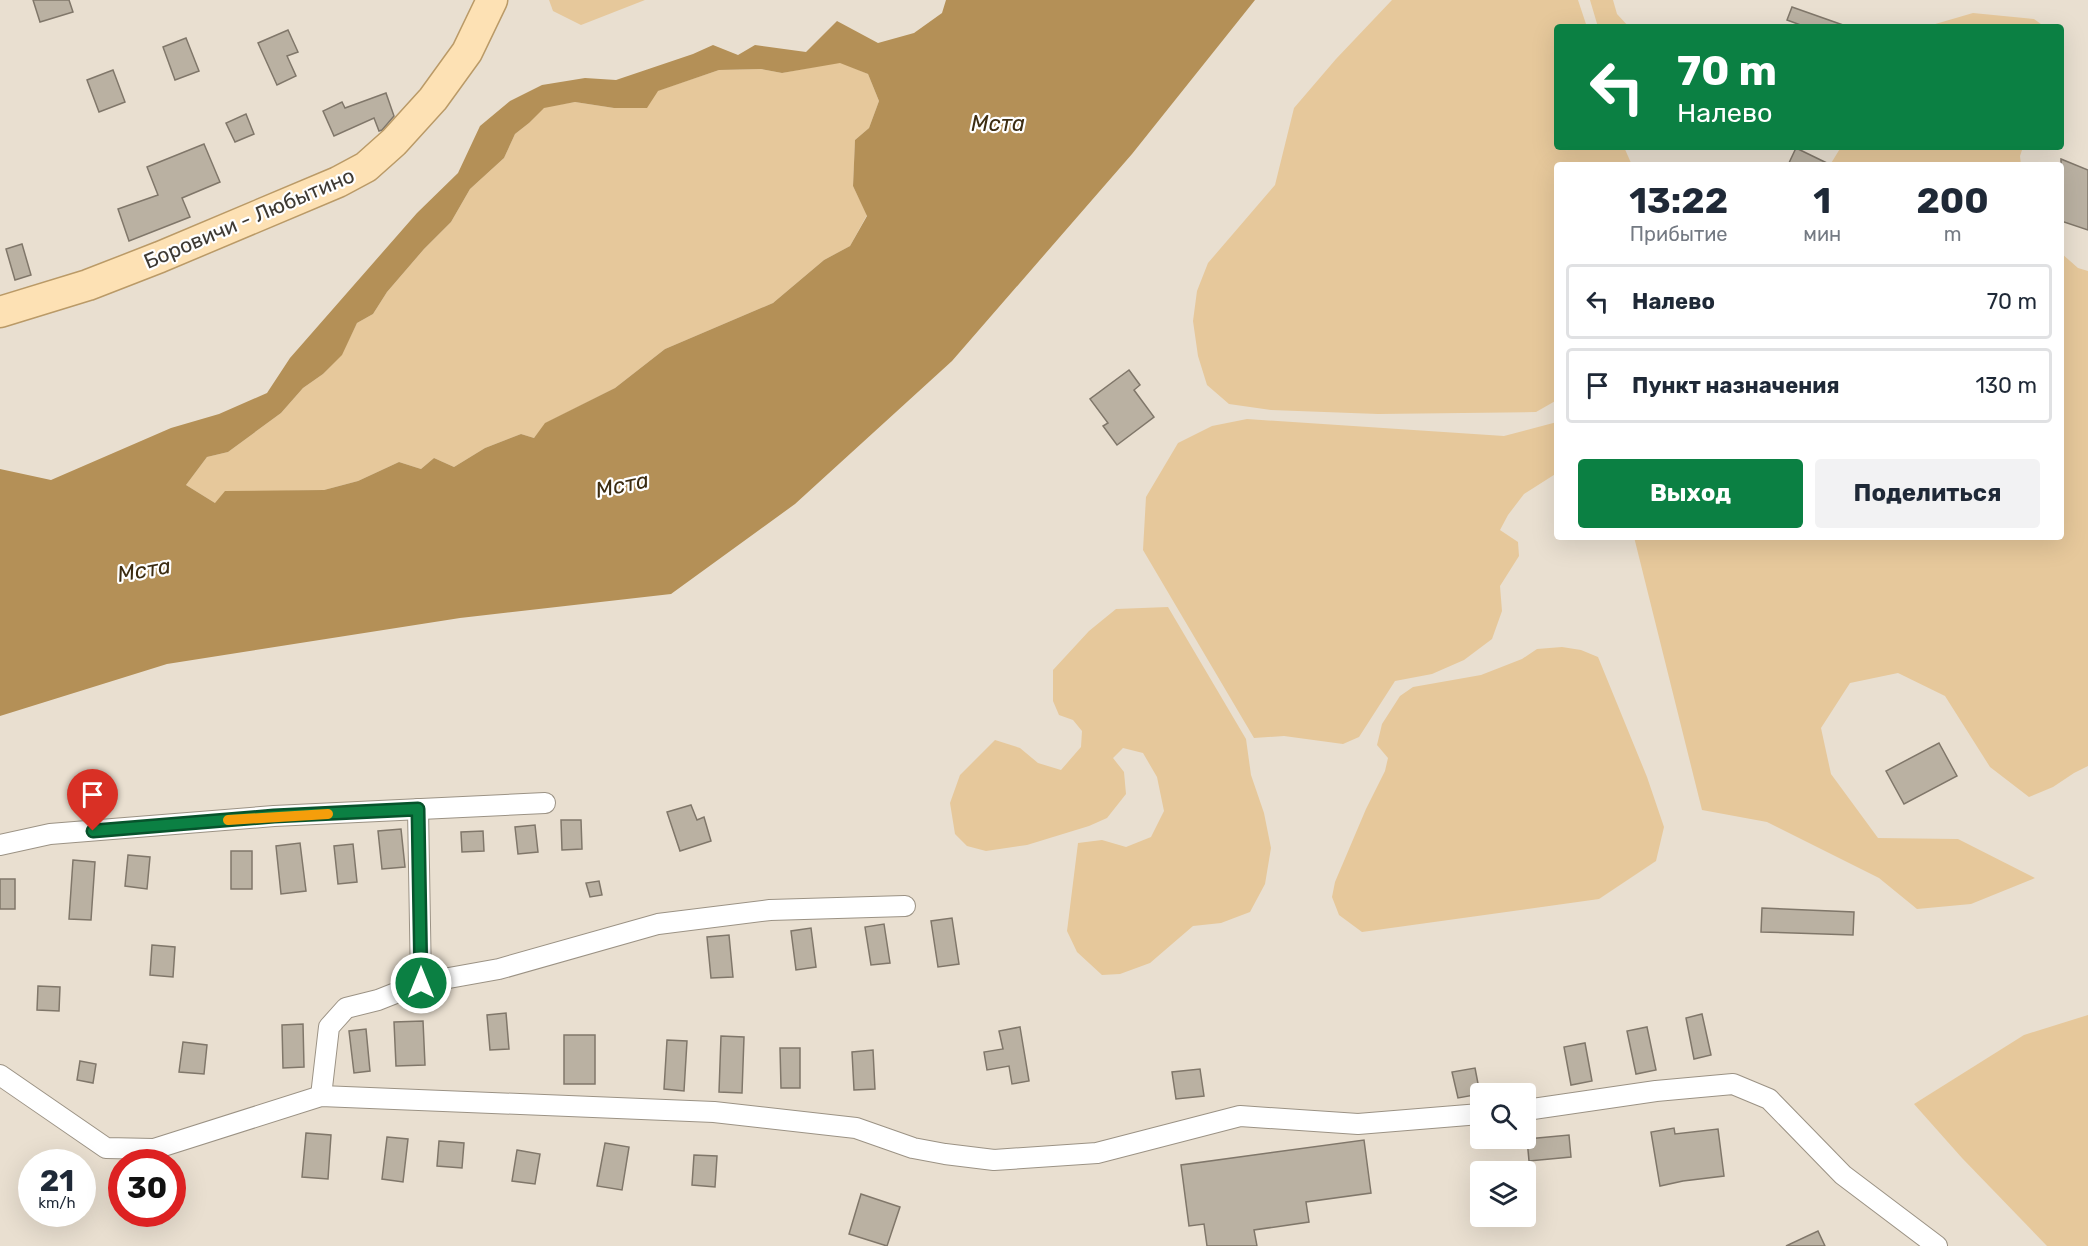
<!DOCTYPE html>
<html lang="ru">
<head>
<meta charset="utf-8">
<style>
	body { margin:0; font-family:Rubik,sans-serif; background:#f2f2f3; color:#1f2937; height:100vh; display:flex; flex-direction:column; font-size:22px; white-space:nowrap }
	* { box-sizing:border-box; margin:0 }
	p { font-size:20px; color:#747a83 }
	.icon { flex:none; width:33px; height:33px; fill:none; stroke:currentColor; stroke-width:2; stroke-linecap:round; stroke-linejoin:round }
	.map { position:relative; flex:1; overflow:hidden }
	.side { position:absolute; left:1554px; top:162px; width:510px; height:378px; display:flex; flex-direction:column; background:#fff; border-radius:6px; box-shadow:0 6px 24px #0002 }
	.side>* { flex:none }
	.hud { position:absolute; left:1554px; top:24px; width:510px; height:126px; border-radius:6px; box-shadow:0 6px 24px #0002; background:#0b8043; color:#fff; overflow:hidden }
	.tools { position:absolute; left:1470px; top:1083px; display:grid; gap:12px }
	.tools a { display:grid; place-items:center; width:66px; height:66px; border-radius:6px; background:#fff; box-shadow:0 6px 24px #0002; font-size:30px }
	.speed { position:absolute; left:18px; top:1149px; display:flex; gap:12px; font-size:30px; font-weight:700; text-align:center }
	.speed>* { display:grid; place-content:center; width:78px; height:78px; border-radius:50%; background:#fff; box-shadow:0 6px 24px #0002; line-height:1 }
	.speed small { font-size:15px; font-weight:400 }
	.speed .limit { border:9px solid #d22; background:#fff; color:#111 }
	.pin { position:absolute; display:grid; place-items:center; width:51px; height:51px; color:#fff; margin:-62px -26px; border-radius:50% 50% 50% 0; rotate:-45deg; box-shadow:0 0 6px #0007 }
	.pin .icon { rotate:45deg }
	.me { position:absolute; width:66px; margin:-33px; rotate:0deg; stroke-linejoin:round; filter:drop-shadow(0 0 4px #0008) }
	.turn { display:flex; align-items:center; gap:21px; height:126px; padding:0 24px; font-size:27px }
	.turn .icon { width:78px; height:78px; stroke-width:2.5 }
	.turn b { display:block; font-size:42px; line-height:51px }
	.eta { display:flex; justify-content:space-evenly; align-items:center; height:102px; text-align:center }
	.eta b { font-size:36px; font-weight:700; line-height:42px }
	.primary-button { display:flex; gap:12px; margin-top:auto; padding:12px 24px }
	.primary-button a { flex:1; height:69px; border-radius:6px; background:#0b8043; color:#fff; font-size:24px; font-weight:700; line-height:69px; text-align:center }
	.primary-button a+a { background:#f2f2f3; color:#1f2937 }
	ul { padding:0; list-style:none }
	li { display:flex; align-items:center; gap:18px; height:75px; margin:0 12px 9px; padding:0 12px; border:3px solid #e0e1e3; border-radius:6px }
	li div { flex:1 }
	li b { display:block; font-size:22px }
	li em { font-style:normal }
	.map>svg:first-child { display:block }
	.green { fill:#e6c89b }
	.water { fill:#b49057; fill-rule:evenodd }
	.building { fill:#bab1a2; stroke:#80776a; stroke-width:1.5 }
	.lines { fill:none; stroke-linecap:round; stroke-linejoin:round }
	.minor-casing { stroke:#9b9284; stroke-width:22 }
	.primary-casing { stroke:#ba9a67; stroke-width:33 }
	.minor { stroke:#fff; stroke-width:20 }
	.primary { stroke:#fde1b4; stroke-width:30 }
	.route-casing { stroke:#07532c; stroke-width:15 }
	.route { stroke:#0b8043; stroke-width:10 }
	.slow { stroke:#f59e0b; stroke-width:10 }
	.labels { text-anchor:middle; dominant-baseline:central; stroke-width:4.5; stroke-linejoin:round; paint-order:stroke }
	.street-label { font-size:21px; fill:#3e3a34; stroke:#fff }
	.water-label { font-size:22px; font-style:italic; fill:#3c2c11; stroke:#fff }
</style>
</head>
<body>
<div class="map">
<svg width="2088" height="1246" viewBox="0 0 2088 1246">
	<rect width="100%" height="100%" fill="#e9dfd0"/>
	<!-- green -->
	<g class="green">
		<polygon points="549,0 645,0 581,25 553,11"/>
		<polygon points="1392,0 1578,0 1587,27 1557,27 1557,147 1624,147 1631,163 1634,165 1557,165 1557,400 1536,412 1378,414 1271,410 1229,404 1207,385 1198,356 1193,321 1197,291 1208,263 1275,185 1294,108 1336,59"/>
		<polygon points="1590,0 1613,0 1617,14 1629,27 1598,27"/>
		<polygon points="1973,13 2034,19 2045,27 1925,27"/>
		<polygon points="840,62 868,74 879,101 869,128 855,140 853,186 867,215 850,246 824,260 773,303 665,349 615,388 546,423 534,438 521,434 485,448 454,467 434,458 421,469 399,462 358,481 324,490 285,491 215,503 186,485 207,457 228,452 281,413 303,388 323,374 341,355 357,323 373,314 387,292 424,249 451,222 470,189 504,158 515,134 529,123 544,107 575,102 614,108 657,91 719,70 761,69 782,73"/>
		<polygon points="1841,147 2023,147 2020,156 2021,165 1830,165"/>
		<polygon points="2061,253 2078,268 2088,271 2088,766 2074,773 2053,787 2029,797 1990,767 1945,696 1898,673 1850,683 1821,728 1831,774 1878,838 1958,839 2035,878 1971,904 1917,909 1879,878 1767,822 1702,810 1634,537 2061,537"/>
		<polygon points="1247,419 1504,436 1557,422 1557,473 1524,494 1508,515 1500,530 1518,542 1519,556 1500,586 1502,611 1492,639 1464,660 1432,674 1395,681 1359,737 1343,744 1284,736 1254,738 1143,550 1146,497 1178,443 1212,426"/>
		<polygon points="1168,607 1246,739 1251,775 1264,813 1271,848 1265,884 1250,912 1221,923 1193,926 1150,963 1120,974 1102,975 1077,952 1067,931 1078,843 1102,840 1126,847 1151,837 1164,811 1157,777 1143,753 1123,748 1113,758 1124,772 1126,794 1107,818 1089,826 1027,845 986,851 967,846 955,834 950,803 960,775 995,740 1020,748 1038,763 1061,770 1081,747 1082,731 1073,720 1059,715 1053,701 1053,670 1089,631 1116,609"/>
		<polygon points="1562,647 1581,650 1598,657 1647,777 1664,827 1656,861 1599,899 1362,932 1339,915 1332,897 1335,882 1366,809 1385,771 1388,758 1377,745 1382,724 1400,696 1413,687 1481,675 1522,659 1537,649"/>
		<polygon points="2088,1015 2088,1246 2047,1246 1962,1158 1914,1104 2024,1035"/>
	</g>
	<!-- water -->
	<path class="water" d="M946,0H1255L1132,154L952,361L795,504L671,594L460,618L167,664L0,716V469L51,480L171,428L219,414L267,393L290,358L417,213L458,173L480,126L510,101L542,85L585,78L616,80L693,54L713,45L738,55L755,45L806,52L837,21L878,43L914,33L942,13ZM840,63L868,74L879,101L869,128L855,140L853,186L867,216L850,246L824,260L773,303L665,349L615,388L545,423L534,438L521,434L485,448L454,467L434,458L421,469L399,462L358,481L324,490L225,491L215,503L186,485L207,457L228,452L281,413L303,388L323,374L342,355L357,323L373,314L387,292L424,249L451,222L470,189L504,158L515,134L529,123L544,108L575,102L614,108H647L658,91L719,70L761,69L782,73Z"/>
	<!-- building -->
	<g class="building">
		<polygon points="33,0 69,0 73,12 40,22"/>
		<polygon points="1792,7 1843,25 1842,27 1806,27 1787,20"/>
		<polygon points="288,30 298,52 287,56 296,76 277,85 258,43"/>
		<polygon points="186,38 199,71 175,80 163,47"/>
		<polygon points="113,70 125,102 99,112 87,80"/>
		<polygon points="386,93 394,116 382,130 379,131 374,118 334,136 323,111 342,102 345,108"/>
		<polygon points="246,114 254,134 235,142 226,123"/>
		<polygon points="204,144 220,182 182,198 190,217 129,241 118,209 158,195 147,167"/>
		<polygon points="1796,148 1831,165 1788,165"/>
		<polygon points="2061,159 2088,170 2088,230 2061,221"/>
		<polygon points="22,244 31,275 15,280 6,249"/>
		<polygon points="1129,370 1140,385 1134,390 1154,417 1117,445 1103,426 1108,423 1090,399"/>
		<polygon points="1939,743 1957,776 1904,804 1886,771"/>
		<polygon points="691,805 697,820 704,817 711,841 680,851 667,812"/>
		<polygon points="561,820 581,820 582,849 562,850"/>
		<polygon points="535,825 538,852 518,854 515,827"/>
		<polygon points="401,829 405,867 382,869 378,831"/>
		<polygon points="483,831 484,851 462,852 461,832"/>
		<polygon points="300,843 306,891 281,894 276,846"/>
		<polygon points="353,844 357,882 338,884 334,846"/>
		<rect x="231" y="851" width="21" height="38"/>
		<polygon points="128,855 150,857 147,889 125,886"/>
		<polygon points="73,860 95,862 91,920 69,919"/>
		<rect x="0" y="879" width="15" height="30"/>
		<polygon points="599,881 602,895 590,897 586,883"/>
		<polygon points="1762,908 1854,912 1853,935 1761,932"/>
		<polygon points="952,918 959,964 938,967 931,921"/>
		<polygon points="884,924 890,963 871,965 865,927"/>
		<polygon points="811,928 816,967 796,970 791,931"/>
		<polygon points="729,935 733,977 711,978 707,937"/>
		<polygon points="152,945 175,947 173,977 150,975"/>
		<polygon points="38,986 60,987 59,1011 37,1010"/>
		<polygon points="506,1013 509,1049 490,1050 487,1015"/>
		<polygon points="1702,1014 1711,1055 1694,1059 1686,1018"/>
		<polygon points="423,1021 425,1065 396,1066 394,1022"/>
		<polygon points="303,1024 304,1067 283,1068 282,1025"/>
		<polygon points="1020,1027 1029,1081 1012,1084 1009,1066 987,1070 984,1052 1003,1049 999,1031"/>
		<polygon points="1647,1027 1656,1070 1636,1074 1627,1031"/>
		<polygon points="366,1029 370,1071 354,1073 349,1031"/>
		<rect x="564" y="1035" width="31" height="49"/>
		<polygon points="721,1036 744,1037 742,1093 719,1092"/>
		<polygon points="667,1040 687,1041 684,1091 664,1089"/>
		<polygon points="183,1042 207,1045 204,1074 179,1072"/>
		<polygon points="1585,1043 1592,1081 1571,1085 1564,1047"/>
		<polygon points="780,1048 800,1048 800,1088 781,1088"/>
		<polygon points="873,1050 875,1089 854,1090 852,1052"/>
		<polygon points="80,1061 96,1064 93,1083 77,1080"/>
		<polygon points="1475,1068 1480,1094 1458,1098 1452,1072"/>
		<polygon points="1200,1069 1204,1096 1176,1099 1172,1072"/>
		<polygon points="1674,1128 1675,1134 1718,1129 1724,1176 1683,1181 1660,1186 1651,1132"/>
		<polygon points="306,1133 331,1135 328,1179 302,1177"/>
		<polygon points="1569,1135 1571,1157 1529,1161 1527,1139"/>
		<polygon points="387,1137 408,1139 403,1182 382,1179"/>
		<polygon points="1364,1140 1371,1193 1306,1202 1309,1222 1254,1230 1257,1246 1207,1246 1204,1224 1189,1226 1181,1165"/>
		<polygon points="439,1141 464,1143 462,1168 437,1166"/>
		<polygon points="605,1143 629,1147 622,1190 597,1186"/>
		<polygon points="517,1150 540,1154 535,1184 512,1181"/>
		<polygon points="694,1155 717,1156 715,1187 692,1185"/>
		<polygon points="861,1194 900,1207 887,1246 849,1234"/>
		<polygon points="1818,1231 1825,1246 1786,1246"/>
	</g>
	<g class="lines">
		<!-- minor casing -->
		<g class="minor-casing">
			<g id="minor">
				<polyline points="418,809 421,983"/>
				<polyline points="0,845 50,834 274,816 545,803"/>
				<polyline points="0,1075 106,1148 154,1149 321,1096 714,1112 856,1128 913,1148 945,1154 994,1160 1097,1153 1240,1116 1358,1124 1480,1114"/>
				<polyline points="321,1096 329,1027 346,1008 378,1000 421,983 499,969 658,924 770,910 905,906"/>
				<polyline points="1526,1110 1656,1091 1733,1084 1769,1099 1843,1175 1937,1246"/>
			</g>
		</g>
		<!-- primary casing -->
		<g class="primary-casing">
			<polyline id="primary" points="0,312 88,285 160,257 338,182 366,167 394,142 433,99 467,52 492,0"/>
		</g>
		<!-- minor -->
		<use href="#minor" class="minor"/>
		<!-- primary -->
		<use href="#primary" class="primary"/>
	</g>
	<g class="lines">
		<!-- route casing -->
		<g class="route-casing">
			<polyline id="route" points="93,831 274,816 418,809 421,983"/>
		</g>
		<!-- route -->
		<use href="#route" class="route"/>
		<!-- slow -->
		<polyline class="slow" points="228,820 328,814"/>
	</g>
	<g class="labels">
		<!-- street labels -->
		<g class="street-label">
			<text transform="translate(249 218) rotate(-23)">Боровичи - Любытино</text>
		</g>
		<!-- water labels -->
		<g class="water-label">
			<text x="998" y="123">Мста</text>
			<text transform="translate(622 485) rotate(-12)">Мста</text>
			<text transform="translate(144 570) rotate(-10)">Мста</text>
		</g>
	</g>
</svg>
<div class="tools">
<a><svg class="icon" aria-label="search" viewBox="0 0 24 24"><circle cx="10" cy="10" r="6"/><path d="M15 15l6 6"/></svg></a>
<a><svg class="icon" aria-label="layers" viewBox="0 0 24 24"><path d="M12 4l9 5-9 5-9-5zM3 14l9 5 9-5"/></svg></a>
</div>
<div class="speed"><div>21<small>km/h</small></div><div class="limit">30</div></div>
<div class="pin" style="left:93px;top:831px;background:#d93025"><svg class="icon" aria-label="arrive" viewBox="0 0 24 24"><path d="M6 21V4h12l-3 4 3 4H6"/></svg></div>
<svg class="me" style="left:421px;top:983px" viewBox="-20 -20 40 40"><circle r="17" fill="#0b8043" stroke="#fff" stroke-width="3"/><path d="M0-11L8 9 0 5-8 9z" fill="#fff"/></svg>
<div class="hud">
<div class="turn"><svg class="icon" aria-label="left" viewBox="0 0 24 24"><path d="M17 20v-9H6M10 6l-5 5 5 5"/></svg><div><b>70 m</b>Налево</div></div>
</div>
<section class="side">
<div class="eta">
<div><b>13:22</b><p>Прибытие</p></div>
<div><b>1</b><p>мин</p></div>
<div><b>200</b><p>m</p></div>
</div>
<ul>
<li><svg class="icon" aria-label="left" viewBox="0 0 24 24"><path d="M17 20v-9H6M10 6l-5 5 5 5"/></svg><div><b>Налево</b></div><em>70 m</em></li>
<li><svg class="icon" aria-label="arrive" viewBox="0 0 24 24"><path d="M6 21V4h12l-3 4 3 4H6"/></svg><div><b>Пункт назначения</b></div><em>130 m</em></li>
</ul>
<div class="primary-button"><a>Выход</a><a>Поделиться</a></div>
</section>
</div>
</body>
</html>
